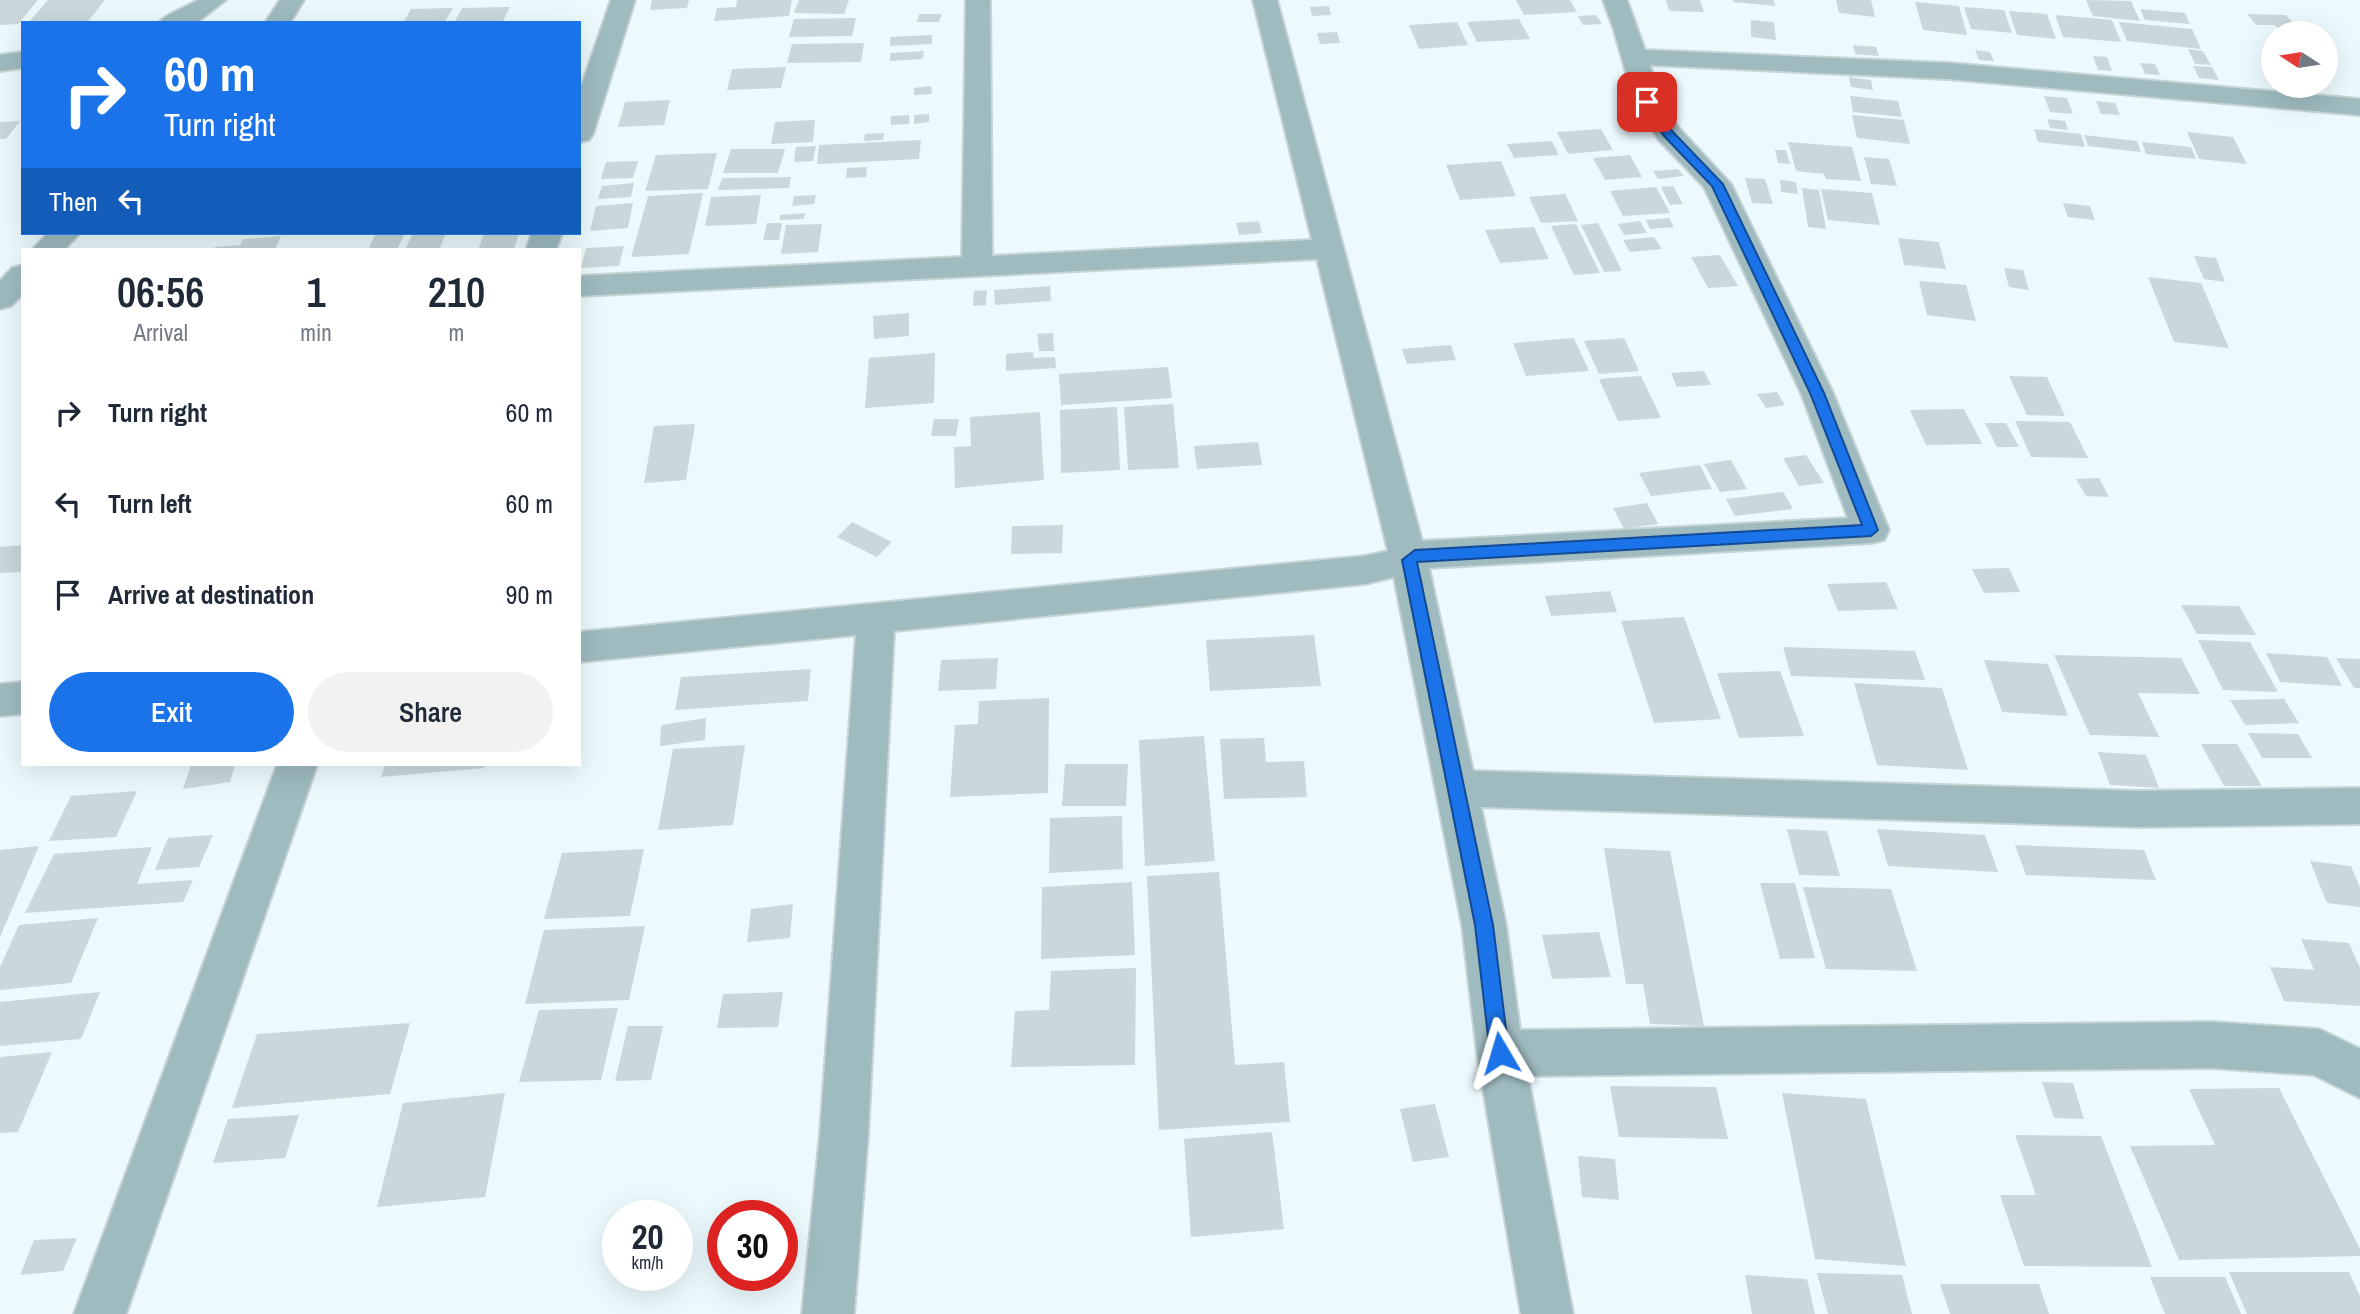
<!DOCTYPE html>
<html lang="en">
<head>
<meta charset="utf-8">
<style>
	body { margin:0; font-family:"Archivo Narrow",sans-serif; background:#f2f2f3; color:#1f2937; height:100vh; display:flex; flex-direction:column; font-size:26px; white-space:nowrap }
	* { box-sizing:border-box; margin:0 }
	p { font-size:23px; color:#747a83 }
	.icon { flex:none; width:38px; height:38px; fill:none; stroke:currentColor; stroke-width:2; stroke-linecap:round; stroke-linejoin:round }
	.map { position:relative; flex:1; overflow:hidden }
	.drawer { position:absolute; left:21px; top:248px; width:560px; height:518px; display:flex; flex-direction:column; background:#fff; border-radius:0px; box-shadow:0 7px 28px #0002 }
	.drawer>* { flex:none }
	.guide { position:absolute; left:21px; top:21px; width:560px; height:214px; border-radius:0px; box-shadow:0 7px 28px #0002; background:#1a73e8; color:#fff; overflow:hidden }
	.needle { width:46px; rotate:282deg }
	.tools { position:absolute; left:2261px; top:21px; display:grid; gap:14px }
	.tools a { display:grid; place-items:center; width:77px; height:77px; border-radius:50%; background:#fff; box-shadow:0 7px 28px #0002; font-size:35px }
	.speed { position:absolute; left:602px; top:1200px; display:flex; gap:14px; font-size:35px; font-weight:700; text-align:center }
	.speed>* { display:grid; place-content:center; width:91px; height:91px; border-radius:50%; background:#fff; box-shadow:0 7px 28px #0002; line-height:1 }
	.speed small { font-size:18px; font-weight:400 }
	.speed .limit { border:10px solid #d22; background:#fff; color:#111 }
	.pin { position:absolute; display:grid; place-items:center; width:60px; height:60px; color:#fff; margin:-30px; border-radius:14px; box-shadow:0 4px 10px #0006 }
	.me { position:absolute; width:77px; margin:-38px; rotate:353deg; stroke-linejoin:round; filter:drop-shadow(0 0 5px #0008) }
	.turn { display:flex; align-items:center; gap:24px; height:147px; padding:0 28px; font-size:32px }
	.turn .icon { width:91px; height:91px; stroke-width:2.5 }
	.turn b { display:block; font-size:49px; line-height:60px }
	.then { display:flex; align-items:center; height:66px; padding:0 28px; background:#0003; gap:14px; font-size:26px }
	.eta { display:flex; justify-content:space-evenly; align-items:center; height:119px; text-align:center }
	.eta b { font-size:42px; font-weight:600; line-height:49px }
	.primary-button { display:flex; gap:14px; margin-top:auto; padding:14px 28px }
	.primary-button a { flex:1; height:80px; border-radius:42px; background:#1a73e8; color:#fff; font-size:28px; font-weight:600; line-height:80px; text-align:center }
	.primary-button a+a { background:#f2f2f3; color:#1f2937 }
	ul { padding:0; list-style:none }
	li { display:flex; align-items:center; gap:21px; height:91px; padding:0 28px }
	li div { flex:1 }
	li b { display:block; font-size:26px }
	li em { font-style:normal }
	.map>svg:first-child { display:block }
	.building { fill:#cad8db }
	.lines { fill:none; stroke-linecap:round; stroke-linejoin:round }
	.minor-casing { stroke:#c7d4d6; stroke-width:4 }
	.minor { fill:#9fbbc0; fill-rule:evenodd }
	.route { fill:#1a73e8; stroke:#114b97; stroke-width:2 }
</style>
</head>
<body>
<div class="map">
<svg width="2360" height="1314" viewBox="0 0 2360 1314">
	<rect width="100%" height="100%" fill="#ecfafd"/>
	<!-- building -->
	<g class="building">
		<polygon points="0,0 38,0 18,24 0,25"/>
		<polygon points="48,0 105,0 88,21 29,22"/>
		<polygon points="652,0 689,0 687,8 650,10"/>
		<polygon points="737,0 792,0 789,16 714,21 717,8 736,7"/>
		<polygon points="799,0 849,0 844,14 794,13"/>
		<polygon points="1516,0 1570,0 1577,12 1524,15"/>
		<polygon points="1666,0 1700,0 1704,12 1669,11"/>
		<polygon points="1733,0 1774,0 1775,6 1733,2"/>
		<polygon points="1836,0 1871,0 1875,17 1839,13"/>
		<polygon points="2086,0 2131,1 2140,21 2093,16"/>
		<polygon points="1915,2 1959,6 1967,35 1923,30"/>
		<polygon points="1329,6 1331,15 1312,16 1310,7"/>
		<polygon points="510,7 502,23 454,23 462,8"/>
		<polygon points="1964,7 2004,10 2012,33 1971,29"/>
		<polygon points="453,8 444,23 403,23 411,9"/>
		<polygon points="2140,9 2185,13 2190,24 2145,20"/>
		<polygon points="2009,11 2047,14 2056,39 2017,35"/>
		<polygon points="919,14 942,14 939,22 917,22"/>
		<polygon points="2247,14 2286,15 2302,33 2282,33 2275,25 2256,25"/>
		<polygon points="1596,15 1602,24 1583,25 1578,16"/>
		<polygon points="2055,15 2112,20 2121,42 2063,37"/>
		<polygon points="856,18 852,36 789,37 794,19"/>
		<polygon points="1519,19 1530,39 1477,42 1467,22"/>
		<polygon points="1751,20 1774,22 1776,40 1751,37"/>
		<polygon points="1457,22 1468,45 1419,49 1409,25"/>
		<polygon points="2119,22 2192,29 2201,49 2127,41"/>
		<polygon points="1337,32 1340,43 1320,44 1317,33"/>
		<polygon points="932,35 932,44 890,46 890,37"/>
		<polygon points="864,43 861,62 787,63 792,44"/>
		<polygon points="1853,45 1876,47 1879,56 1855,54"/>
		<polygon points="2188,49 2203,51 2211,65 2195,64"/>
		<polygon points="1975,50 1990,52 1994,61 1979,60"/>
		<polygon points="924,51 923,59 890,61 890,53"/>
		<polygon points="2093,56 2107,57 2112,71 2098,70"/>
		<polygon points="2140,63 2155,64 2160,75 2145,74"/>
		<polygon points="2193,66 2212,67 2219,80 2199,78"/>
		<polygon points="786,67 781,88 727,90 732,69"/>
		<polygon points="1849,77 1871,80 1873,90 1851,87"/>
		<polygon points="931,86 932,94 914,95 914,88"/>
		<polygon points="1850,96 1898,101 1902,117 1853,112"/>
		<polygon points="2044,96 2067,98 2073,114 2050,112"/>
		<polygon points="670,100 664,125 618,127 625,102"/>
		<polygon points="2096,101 2115,103 2120,115 2101,114"/>
		<polygon points="929,114 929,122 914,124 914,115"/>
		<polygon points="909,115 909,124 891,125 891,116"/>
		<polygon points="1852,115 1904,120 1910,144 1857,138"/>
		<polygon points="2047,119 2065,121 2068,130 2050,128"/>
		<polygon points="815,120 813,142 771,144 775,122"/>
		<polygon points="20,121 6,139 0,139 0,122"/>
		<polygon points="1601,129 1613,150 1568,154 1557,132"/>
		<polygon points="2034,129 2081,134 2085,147 2038,142"/>
		<polygon points="2187,132 2233,137 2247,164 2199,159"/>
		<polygon points="884,133 883,140 864,141 865,134"/>
		<polygon points="2084,135 2137,141 2141,152 2088,146"/>
		<polygon points="921,140 919,159 817,164 819,145"/>
		<polygon points="1552,141 1559,155 1514,158 1507,144"/>
		<polygon points="1788,142 1852,147 1861,181 1826,179 1824,174 1796,171"/>
		<polygon points="2142,142 2191,147 2196,159 2146,154"/>
		<polygon points="816,146 813,161 794,162 796,147"/>
		<polygon points="731,149 785,149 778,173 723,173"/>
		<polygon points="1775,150 1786,150 1790,164 1778,163"/>
		<polygon points="717,153 708,189 645,191 656,155"/>
		<polygon points="1630,155 1642,177 1605,180 1593,158"/>
		<polygon points="1864,157 1889,159 1897,186 1871,184"/>
		<polygon points="638,161 633,178 601,179 606,162"/>
		<polygon points="1501,161 1516,196 1460,200 1446,165"/>
		<polygon points="867,167 866,177 846,178 847,168"/>
		<polygon points="1678,169 1684,176 1658,179 1653,171"/>
		<polygon points="791,177 789,188 718,190 722,178"/>
		<polygon points="1745,178 1765,179 1773,204 1752,203"/>
		<polygon points="1780,180 1796,182 1798,194 1781,192"/>
		<polygon points="634,183 631,197 598,199 602,186"/>
		<polygon points="1673,186 1683,204 1670,205 1661,187"/>
		<polygon points="1656,187 1670,213 1623,216 1610,191"/>
		<polygon points="1802,188 1819,190 1826,229 1808,227"/>
		<polygon points="1821,189 1872,193 1880,225 1828,220"/>
		<polygon points="703,193 689,254 631,257 648,196"/>
		<polygon points="1565,194 1578,221 1541,223 1529,197"/>
		<polygon points="761,195 756,224 705,226 711,197"/>
		<polygon points="816,195 814,204 792,206 794,196"/>
		<polygon points="633,203 628,228 590,231 596,206"/>
		<polygon points="2063,203 2090,206 2095,220 2068,217"/>
		<polygon points="805,213 804,219 780,220 780,215"/>
		<polygon points="1669,218 1674,227 1650,229 1646,220"/>
		<polygon points="1259,221 1262,233 1239,235 1236,223"/>
		<polygon points="1640,221 1647,233 1624,235 1618,224"/>
		<polygon points="767,223 782,223 779,240 763,240"/>
		<polygon points="1598,223 1622,271 1604,272 1581,225"/>
		<polygon points="822,224 818,252 781,254 786,225"/>
		<polygon points="1576,224 1600,273 1574,275 1551,226"/>
		<polygon points="1534,227 1549,259 1500,263 1485,230"/>
		<polygon points="413,233 446,233 439,250 405,250"/>
		<polygon points="484,233 519,233 514,250 478,250"/>
		<polygon points="375,235 404,235 397,250 368,250"/>
		<polygon points="281,236 275,250 213,250 215,247 240,245 243,239"/>
		<polygon points="1654,237 1662,249 1630,252 1623,240"/>
		<polygon points="1898,238 1939,242 1946,269 1904,265"/>
		<polygon points="624,246 619,266 581,268 586,248"/>
		<polygon points="1720,255 1738,286 1708,288 1691,257"/>
		<polygon points="2194,256 2216,258 2225,282 2204,279"/>
		<polygon points="2004,268 2023,270 2029,290 2009,287"/>
		<polygon points="2148,277 2201,283 2229,348 2174,342"/>
		<polygon points="1919,281 1966,285 1976,321 1927,315"/>
		<polygon points="1050,286 1051,301 995,305 994,290"/>
		<polygon points="987,290 986,305 973,306 974,291"/>
		<polygon points="909,313 909,336 874,339 873,316"/>
		<polygon points="1053,333 1054,351 1039,351 1037,334"/>
		<polygon points="1574,338 1589,371 1526,376 1513,343"/>
		<polygon points="1624,338 1639,371 1599,374 1584,341"/>
		<polygon points="1451,345 1456,360 1407,364 1402,349"/>
		<polygon points="1033,352 1034,358 1055,357 1056,368 1006,371 1006,354"/>
		<polygon points="935,353 934,403 865,408 869,358"/>
		<polygon points="1168,367 1172,398 1061,405 1059,374"/>
		<polygon points="1704,371 1711,385 1677,387 1671,373"/>
		<polygon points="1641,376 1661,418 1618,421 1599,379"/>
		<polygon points="2009,376 2047,377 2065,416 2027,415"/>
		<polygon points="1777,392 1785,405 1766,408 1757,394"/>
		<polygon points="1173,404 1179,468 1128,470 1124,407"/>
		<polygon points="1117,407 1120,470 1061,473 1060,410"/>
		<polygon points="1964,409 1982,444 1926,445 1910,410"/>
		<polygon points="1040,412 1044,480 955,488 954,447 971,446 970,417"/>
		<polygon points="934,419 959,419 956,436 931,436"/>
		<polygon points="2015,421 2070,422 2088,458 2031,457"/>
		<polygon points="1985,423 2006,423 2019,447 1997,447"/>
		<polygon points="695,424 686,480 644,483 654,426"/>
		<polygon points="1258,442 1262,465 1197,469 1194,446"/>
		<polygon points="1806,455 1824,483 1799,486 1783,458"/>
		<polygon points="1731,460 1747,489 1720,492 1704,464"/>
		<polygon points="1700,465 1712,489 1651,496 1639,473"/>
		<polygon points="2099,478 2109,497 2086,496 2076,479"/>
		<polygon points="1783,492 1793,509 1735,516 1726,499"/>
		<polygon points="1647,503 1658,524 1624,529 1613,508"/>
		<polygon points="852,522 892,542 877,557 837,537"/>
		<polygon points="1063,525 1062,553 1011,554 1012,526"/>
		<polygon points="23,545 23,572 0,573 0,547"/>
		<polygon points="2009,568 2020,592 1984,593 1972,569"/>
		<polygon points="1886,582 1898,609 1838,611 1827,584"/>
		<polygon points="1610,591 1617,612 1551,616 1545,596"/>
		<polygon points="2181,605 2239,606 2256,635 2197,634"/>
		<polygon points="1684,617 1721,719 1654,723 1621,621"/>
		<polygon points="1314,635 1321,686 1210,691 1206,640"/>
		<polygon points="2198,640 2250,642 2278,692 2223,690"/>
		<polygon points="1783,647 1915,651 1925,680 1791,676"/>
		<polygon points="2266,653 2327,657 2342,686 2280,682"/>
		<polygon points="2054,655 2181,658 2200,694 2138,693 2159,737 2090,735"/>
		<polygon points="998,658 996,689 938,691 941,660"/>
		<polygon points="2336,658 2360,659 2360,688 2354,688"/>
		<polygon points="1984,660 2048,664 2068,716 2002,712"/>
		<polygon points="811,669 808,701 675,710 681,677"/>
		<polygon points="1780,671 1804,736 1739,738 1717,673"/>
		<polygon points="1854,683 1942,688 1968,770 1877,765"/>
		<polygon points="1049,698 1048,793 950,797 955,725 978,724 979,701"/>
		<polygon points="2284,699 2299,723 2245,725 2230,700"/>
		<polygon points="706,718 705,740 660,746 661,725"/>
		<polygon points="2248,733 2298,734 2312,758 2262,758"/>
		<polygon points="1204,736 1215,861 1145,866 1139,740"/>
		<polygon points="1264,738 1266,762 1304,761 1307,797 1224,799 1220,739"/>
		<polygon points="2201,744 2237,744 2262,786 2224,786"/>
		<polygon points="745,745 733,825 658,830 673,749"/>
		<polygon points="2098,752 2146,755 2159,788 2110,785"/>
		<polygon points="1065,764 1128,764 1126,806 1062,806"/>
		<polygon points="191,765 235,765 230,782 183,789"/>
		<polygon points="385,765 485,765 484,768 381,777"/>
		<polygon points="137,791 116,837 49,841 71,796"/>
		<polygon points="1122,816 1123,869 1049,873 1050,818"/>
		<polygon points="1787,829 1827,831 1840,876 1799,875"/>
		<polygon points="1877,829 1985,835 1998,872 1888,866"/>
		<polygon points="213,835 199,867 155,870 168,838"/>
		<polygon points="2015,845 2144,850 2156,880 2026,875"/>
		<polygon points="39,846 0,937 0,850"/>
		<polygon points="152,847 137,884 193,880 183,902 25,913 54,854"/>
		<polygon points="1604,848 1670,851 1704,1026 1650,1024 1643,984 1626,984"/>
		<polygon points="644,849 630,916 544,919 562,853"/>
		<polygon points="2310,861 2351,866 2360,888 2360,907 2327,903"/>
		<polygon points="1219,872 1235,1065 1284,1062 1290,1122 1159,1130 1147,876"/>
		<polygon points="1132,882 1135,955 1041,959 1042,887"/>
		<polygon points="1760,883 1795,883 1815,958 1780,959"/>
		<polygon points="1803,887 1891,889 1917,971 1826,969"/>
		<polygon points="793,904 790,938 747,942 751,909"/>
		<polygon points="98,918 71,983 0,990 0,967 19,925"/>
		<polygon points="645,926 629,1000 525,1004 544,930"/>
		<polygon points="1599,932 1611,977 1552,979 1542,935"/>
		<polygon points="2301,939 2349,943 2360,968 2360,1006 2284,1001 2270,967 2314,970"/>
		<polygon points="1136,968 1135,1065 1011,1067 1015,1011 1049,1010 1051,971"/>
		<polygon points="100,992 81,1039 0,1046 0,1002"/>
		<polygon points="783,992 778,1027 717,1028 723,994"/>
		<polygon points="618,1008 601,1080 519,1082 539,1010"/>
		<polygon points="410,1023 390,1094 232,1108 257,1034"/>
		<polygon points="628,1026 663,1026 651,1080 615,1081"/>
		<polygon points="52,1052 18,1132 0,1133 0,1057"/>
		<polygon points="2042,1082 2073,1083 2084,1119 2054,1118"/>
		<polygon points="1610,1086 1716,1087 1728,1139 1619,1137"/>
		<polygon points="2279,1088 2360,1249 2360,1256 2179,1260 2130,1146 2215,1145 2189,1089"/>
		<polygon points="505,1093 485,1197 377,1207 403,1103"/>
		<polygon points="1782,1093 1866,1099 1906,1266 1815,1259"/>
		<polygon points="1435,1104 1449,1157 1413,1162 1400,1109"/>
		<polygon points="299,1115 285,1158 213,1163 228,1119"/>
		<polygon points="1272,1132 1284,1229 1191,1237 1184,1139"/>
		<polygon points="2015,1135 2101,1136 2152,1267 2024,1266 2000,1195 2036,1195"/>
		<polygon points="1578,1156 1615,1159 1619,1200 1582,1197"/>
		<polygon points="77,1238 63,1271 20,1275 34,1240"/>
		<polygon points="2229,1272 2349,1272 2360,1296 2360,1314 2247,1314"/>
		<polygon points="1817,1273 1902,1275 1912,1314 1828,1314"/>
		<polygon points="1745,1275 1807,1279 1815,1314 1752,1314"/>
		<polygon points="2150,1277 2225,1277 2241,1314 2165,1314"/>
		<polygon points="1940,1284 2039,1284 2049,1314 1950,1314"/>
	</g>
	<g class="lines">
		<!-- minor casing -->
		<g class="minor-casing">
			<g id="minor">
				<path d="M198,0H226L196,23H159C164,15 187,7 198,0Z"/>
				<polygon points="280,0 304,0 290,23 265,23"/>
				<polygon points="611,0 635,0 593,134 589,140 579,142 579,93"/>
				<polygon points="966,0 990,0 992,256 1312,240 1253,0 1277,0 1422,541 1848,518 1801,393 1704,187 1659,140 1634,102 1614,30 1603,0 1627,0 1645,50 1948,63 2360,99 2360,115 1948,79 1650,65 1660,102 1679,128 1731,184 1833,393 1889,530 1884,540 1871,543 1429,568 1473,771 2138,791 2360,788 2360,824 2138,827 1481,807 1506,925 1520,1030 2211,1022 2319,1029 2360,1049 2360,1098 2314,1075 2211,1068 1528,1076 1573,1314 1521,1314 1477,1053 1462,925 1394,577 1365,584 894,631 868,1134 854,1314 802,1314 820,1134 856,635 579,662 579,632 1365,556 1388,551 1317,259 579,296 579,276 962,257"/>
				<polygon points="23,52 23,68 0,71 0,55"/>
				<polygon points="48,233 80,233 64,250 32,250"/>
				<polygon points="532,233 562,233 556,250 526,250"/>
				<polygon points="23,265 23,294 11,306 0,309 0,281 12,268"/>
				<polygon points="23,682 23,714 0,716 0,684"/>
				<polygon points="277,765 317,765 126,1314 74,1314"/>
			</g>
		</g>
		<!-- minor -->
		<use href="#minor" class="minor"/>
	</g>
	<!-- route -->
	<polygon class="route" points="1643,100 1651,100 1673,132 1723,184 1824,393 1878,530 1871,536 1417,562 1493,925 1509,1053 1507,1060 1500,1063 1493,1060 1490,1053 1475,925 1402,560 1415,550 1862,525 1810,393 1712,186 1664,136 1641,102"/>
</svg>
<div class="tools">
<a><svg class="needle" viewBox="-14 -14 28 28"><path d="M0-13l5 13h-10z" fill="#e53935"/><path d="M0 13l5-13h-10z" fill="#747a83"/></svg></a>
</div>
<div class="speed"><div>20<small>km/h</small></div><div class="limit">30</div></div>
<div class="pin" style="left:1647px;top:102px;background:#d93025"><svg class="icon" aria-label="arrive" viewBox="0 0 24 24"><path d="M6 21V4h12l-3 4 3 4H6"/></svg></div>
<svg class="me" style="left:1500px;top:1053px" viewBox="-20 -20 40 40"><path d="M0-17L14 15 0 8-14 15z" fill="#1a73e8" stroke="#fff" stroke-width="4"/></svg>
<div class="guide">
<div class="turn"><svg class="icon" aria-label="right" viewBox="0 0 24 24"><path d="M7 20v-9h11M14 6l5 5-5 5"/></svg><div><b>60 m</b>Turn right</div></div>
<div class="then">Then<svg class="icon" aria-label="left" viewBox="0 0 24 24"><path d="M17 20v-9H6M10 6l-5 5 5 5"/></svg></div>
</div>
<section class="drawer">
<div class="eta">
<div><b>06:56</b><p>Arrival</p></div>
<div><b>1</b><p>min</p></div>
<div><b>210</b><p>m</p></div>
</div>
<ul>
<li><svg class="icon" aria-label="right" viewBox="0 0 24 24"><path d="M7 20v-9h11M14 6l5 5-5 5"/></svg><div><b>Turn right</b></div><em>60 m</em></li>
<li><svg class="icon" aria-label="left" viewBox="0 0 24 24"><path d="M17 20v-9H6M10 6l-5 5 5 5"/></svg><div><b>Turn left</b></div><em>60 m</em></li>
<li><svg class="icon" aria-label="arrive" viewBox="0 0 24 24"><path d="M6 21V4h12l-3 4 3 4H6"/></svg><div><b>Arrive at destination</b></div><em>90 m</em></li>
</ul>
<div class="primary-button"><a>Exit</a><a>Share</a></div>
</section>
</div>
</body>
</html>
